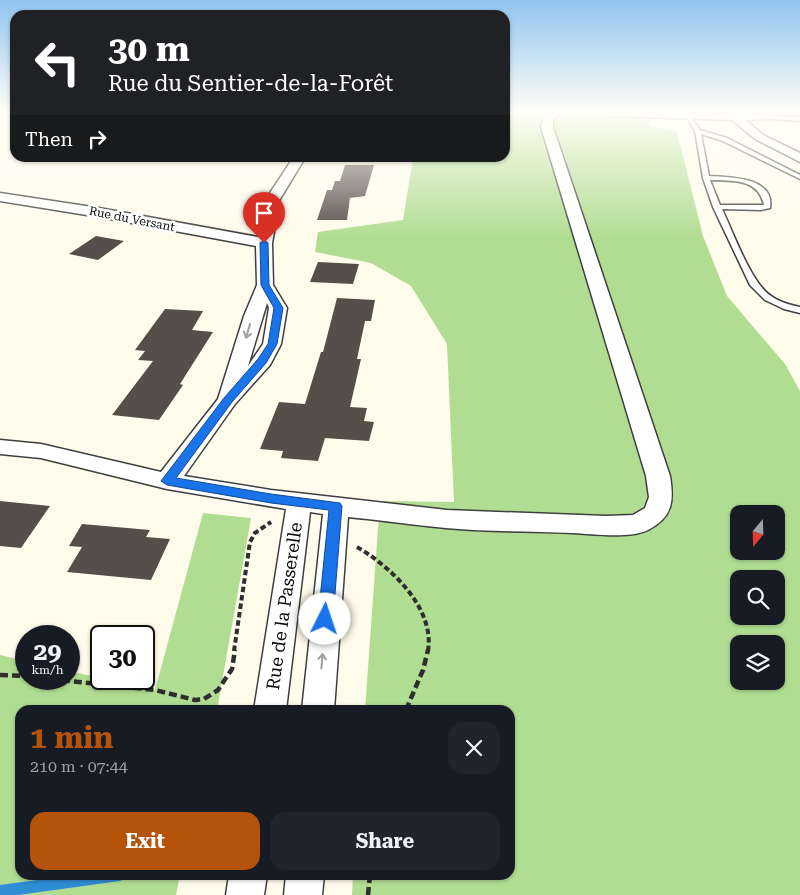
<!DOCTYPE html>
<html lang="en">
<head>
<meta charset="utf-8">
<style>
	body { margin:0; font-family:"Roboto Serif",serif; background:#20242c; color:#f1f3f6; height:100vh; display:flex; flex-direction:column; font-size:19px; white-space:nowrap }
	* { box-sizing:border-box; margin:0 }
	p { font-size:16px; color:#9ea1a6 }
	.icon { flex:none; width:28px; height:28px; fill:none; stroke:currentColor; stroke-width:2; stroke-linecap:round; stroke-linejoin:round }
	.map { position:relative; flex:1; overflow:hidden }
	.details { position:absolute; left:15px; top:705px; width:500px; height:175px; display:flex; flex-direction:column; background:#171b24; border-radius:15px; box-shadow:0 1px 4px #0004 }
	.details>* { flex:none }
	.guide { position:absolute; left:10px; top:10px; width:500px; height:152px; border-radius:15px; box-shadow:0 1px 4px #0004; background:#202124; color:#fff; overflow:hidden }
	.needle { width:32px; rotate:199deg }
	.controls { position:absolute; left:730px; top:505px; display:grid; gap:10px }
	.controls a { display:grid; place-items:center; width:55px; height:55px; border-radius:10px; background:#171b24; box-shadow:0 1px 4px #0004; font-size:25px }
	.speed { position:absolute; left:15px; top:625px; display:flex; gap:10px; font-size:25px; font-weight:700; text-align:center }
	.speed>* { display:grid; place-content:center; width:65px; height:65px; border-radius:50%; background:#171b24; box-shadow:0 1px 4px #0004; line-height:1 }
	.speed small { font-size:12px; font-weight:400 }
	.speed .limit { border:2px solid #111; border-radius:8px; background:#fff; color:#111 }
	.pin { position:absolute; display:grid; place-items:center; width:42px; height:42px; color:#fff; margin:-51px -21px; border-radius:50% 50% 50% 0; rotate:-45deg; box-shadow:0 0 5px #0007 }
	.pin .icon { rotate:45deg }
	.me { position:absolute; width:55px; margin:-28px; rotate:4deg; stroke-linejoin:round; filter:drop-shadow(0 0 4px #0008) }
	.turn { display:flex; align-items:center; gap:18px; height:105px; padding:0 15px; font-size:22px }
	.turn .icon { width:65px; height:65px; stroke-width:2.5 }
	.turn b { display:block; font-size:35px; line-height:42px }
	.then { display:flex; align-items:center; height:48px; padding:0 15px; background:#0003; gap:10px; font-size:19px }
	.round { display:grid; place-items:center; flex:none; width:52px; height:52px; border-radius:15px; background:#20242c }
	.overview { display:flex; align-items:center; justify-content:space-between; height:85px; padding:0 15px }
	h1 { font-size:30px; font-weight:700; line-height:38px; color:#b45309 }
	.button { display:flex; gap:10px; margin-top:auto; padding:10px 15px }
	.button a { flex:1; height:58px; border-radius:15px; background:#b45309; color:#fff; font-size:20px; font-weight:700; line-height:58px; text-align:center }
	.button a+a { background:#20242c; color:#f1f3f6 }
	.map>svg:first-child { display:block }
	.forest { fill:#b1dd92; fill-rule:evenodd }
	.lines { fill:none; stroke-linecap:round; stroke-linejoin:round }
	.stream { fill:#308ed5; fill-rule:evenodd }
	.building { fill:#564e48 }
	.service-casing { stroke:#3f3f3f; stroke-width:3 }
	.minor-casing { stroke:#3f3f3f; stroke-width:3 }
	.path-far1 { stroke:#2e2e2e; stroke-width:4; stroke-dasharray:5.5 3; stroke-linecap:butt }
	.path { stroke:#2e2e2e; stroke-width:4.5; stroke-dasharray:8 4; stroke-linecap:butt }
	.service { fill:#fff; fill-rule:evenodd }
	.minor { fill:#fff; fill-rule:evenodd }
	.oneway { stroke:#9e9e9e }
	.route { fill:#1a73e8; stroke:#114b97 }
	.labels { text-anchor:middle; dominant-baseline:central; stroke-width:5; stroke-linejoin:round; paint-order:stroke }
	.far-street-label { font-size:12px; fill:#0c0c0c; stroke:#fff }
	.near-street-label { font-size:18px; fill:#0c0c0c; stroke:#fff }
</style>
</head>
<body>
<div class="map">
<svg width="800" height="895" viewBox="0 0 800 895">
	<rect width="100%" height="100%" fill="#fffcec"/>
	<!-- forest -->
	<g class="forest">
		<path d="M505,113H649V126L677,132L703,236L727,296L785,364L800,391V895H352L353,875H510V710H365L380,501L454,502L447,344L411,286L371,263L315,252L318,232L403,220L413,158H505ZM739,514H776V551H739ZM739,579H776V616H739ZM739,644H776V681H739Z"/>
		<polygon points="203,513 251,518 217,710 20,710 20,875 180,875 176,895 0,895 0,655 26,661 26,679 69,679 69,671 155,690"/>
	</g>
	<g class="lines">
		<!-- stream -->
		<polygon class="stream" points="73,875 126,875 124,879 120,881 18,895 0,895 0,885"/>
	</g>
	<!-- building -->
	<g class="building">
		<polygon points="345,165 374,165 365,196 350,198 347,220 317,220 327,190 332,190 335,181 340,181"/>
		<polygon points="96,236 124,241 98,260 69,254"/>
		<polygon points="318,262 359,264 353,284 310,282"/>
		<polygon points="337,298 375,300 371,321 365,321 357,359 361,359 350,407 367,408 364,421 374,422 369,441 325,438 318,461 281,458 283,451 260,449 279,402 305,404 321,352 323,352"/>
		<polygon points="165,309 203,311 192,330 213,332 180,384 183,385 159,420 112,415 153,361 138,360 145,351 135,350"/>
		<polygon points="0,501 50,506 21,548 0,546"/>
		<polygon points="82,524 150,530 146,537 170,539 151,580 67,572 82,547 69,546"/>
	</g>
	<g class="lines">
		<!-- service casing -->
		<g class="service-casing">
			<g id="service">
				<path d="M685,114H689L700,130L727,138L800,175V179L798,178L723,141L701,134L709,176C730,177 775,177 770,208L761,210L722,209C733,232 751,283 771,296C779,302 790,305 800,307V313L784,309L765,300L750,285L713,207L703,178L695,131ZM710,180C733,181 758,178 764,205H720Z"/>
				<polygon points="760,115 800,117 800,121 758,118"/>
			</g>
		</g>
		<!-- minor casing -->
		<g class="minor-casing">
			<g id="minor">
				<path d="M550,113H564L553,119V127L670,476C674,501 673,517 648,530C630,539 592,534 572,533C530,531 488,532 446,528C413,525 380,520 348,517L334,710H302L323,514L310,512L286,710H254L286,509L167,489L41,458L0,454V440L41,444L161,472L218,399L244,316L257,285L256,246L99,217L0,201V193L99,208L258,237L266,199L293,158H305L280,199L272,243L273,285L287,308L281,344L270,365L235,404L184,476L271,490L447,510L606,516L633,515L645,508L649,497L646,476L541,127L543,117ZM267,303L269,308L263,344L248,366Z"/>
				<polygon points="600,113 760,114 765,117 764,119 746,120 763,135 800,153 800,162 755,139 732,120 605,116"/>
				<polygon points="229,875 267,875 264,895 226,895"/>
				<polygon points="286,875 324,875 322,895 284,895"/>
			</g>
		</g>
		<!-- path-far1 -->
		<g class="path-far1">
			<path d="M357,547C391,567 435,608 428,651"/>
			<polyline points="234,651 250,542 255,533 271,522"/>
		</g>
		<!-- path -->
		<g class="path">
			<polyline points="0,675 26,676"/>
			<polyline points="50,679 155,690 195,700 204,699 218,690 232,669 235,650"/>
			<polyline points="406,710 423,670 428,650"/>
			<polyline points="368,895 370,875"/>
		</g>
		<!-- service -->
		<use href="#service" class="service"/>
		<!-- minor -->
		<use href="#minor" class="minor"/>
	</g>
	<!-- one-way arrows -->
	<defs><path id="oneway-shaft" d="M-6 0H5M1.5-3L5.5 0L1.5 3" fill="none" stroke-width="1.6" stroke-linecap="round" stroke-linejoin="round" transform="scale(1.25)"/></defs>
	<g class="oneway">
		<use href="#oneway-shaft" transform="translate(248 331) rotate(106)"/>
		<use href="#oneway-shaft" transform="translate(322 661) rotate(-85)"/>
	</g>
	<!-- sky -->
	<linearGradient id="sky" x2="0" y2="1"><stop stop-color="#90c4ef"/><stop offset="0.47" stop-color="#fffef6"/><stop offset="1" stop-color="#fffef6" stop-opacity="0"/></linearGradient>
	<rect width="800" height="238" fill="url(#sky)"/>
	<!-- route -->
	<polygon class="route" points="264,240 268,243 269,285 283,308 277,344 266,363 232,402 176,478 271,494 340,503 342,506 333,619 330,623 325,625 320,623 318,619 329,510 271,503 167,485 161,481 224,398 258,359 268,344 274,308 261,285 260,243"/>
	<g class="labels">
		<!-- far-street labels -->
		<g class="far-street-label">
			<text transform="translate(132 219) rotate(11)">Rue du Versant</text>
		</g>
		<!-- near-street labels -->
		<g class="near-street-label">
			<text transform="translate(284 606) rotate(-82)">Rue de la Passerelle</text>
		</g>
	</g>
</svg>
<div class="controls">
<a><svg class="needle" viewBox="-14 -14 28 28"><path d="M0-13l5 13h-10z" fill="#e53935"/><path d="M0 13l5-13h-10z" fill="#9ea1a6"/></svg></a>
<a><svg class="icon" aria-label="search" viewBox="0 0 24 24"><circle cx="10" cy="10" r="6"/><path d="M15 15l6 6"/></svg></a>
<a><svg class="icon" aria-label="layers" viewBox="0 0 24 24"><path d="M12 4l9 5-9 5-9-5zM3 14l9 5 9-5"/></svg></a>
</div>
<div class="speed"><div>29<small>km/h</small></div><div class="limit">30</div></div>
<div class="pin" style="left:264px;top:243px;background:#d93025"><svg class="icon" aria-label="arrive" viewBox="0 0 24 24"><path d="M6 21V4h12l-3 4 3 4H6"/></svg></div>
<svg class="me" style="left:325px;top:619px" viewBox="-20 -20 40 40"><circle r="19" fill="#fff"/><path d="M0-13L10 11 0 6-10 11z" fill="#1a73e8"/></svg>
<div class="guide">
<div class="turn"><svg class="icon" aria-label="left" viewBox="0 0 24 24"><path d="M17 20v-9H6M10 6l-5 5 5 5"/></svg><div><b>30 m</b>Rue du Sentier-de-la-Forêt</div></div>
<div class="then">Then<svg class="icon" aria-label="right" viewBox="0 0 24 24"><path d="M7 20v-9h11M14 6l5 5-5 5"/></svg></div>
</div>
<section class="details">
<div class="overview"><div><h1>1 min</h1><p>210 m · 07:44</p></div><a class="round"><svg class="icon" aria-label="close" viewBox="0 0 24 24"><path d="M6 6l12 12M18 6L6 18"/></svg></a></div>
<div class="button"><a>Exit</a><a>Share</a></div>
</section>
</div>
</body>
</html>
